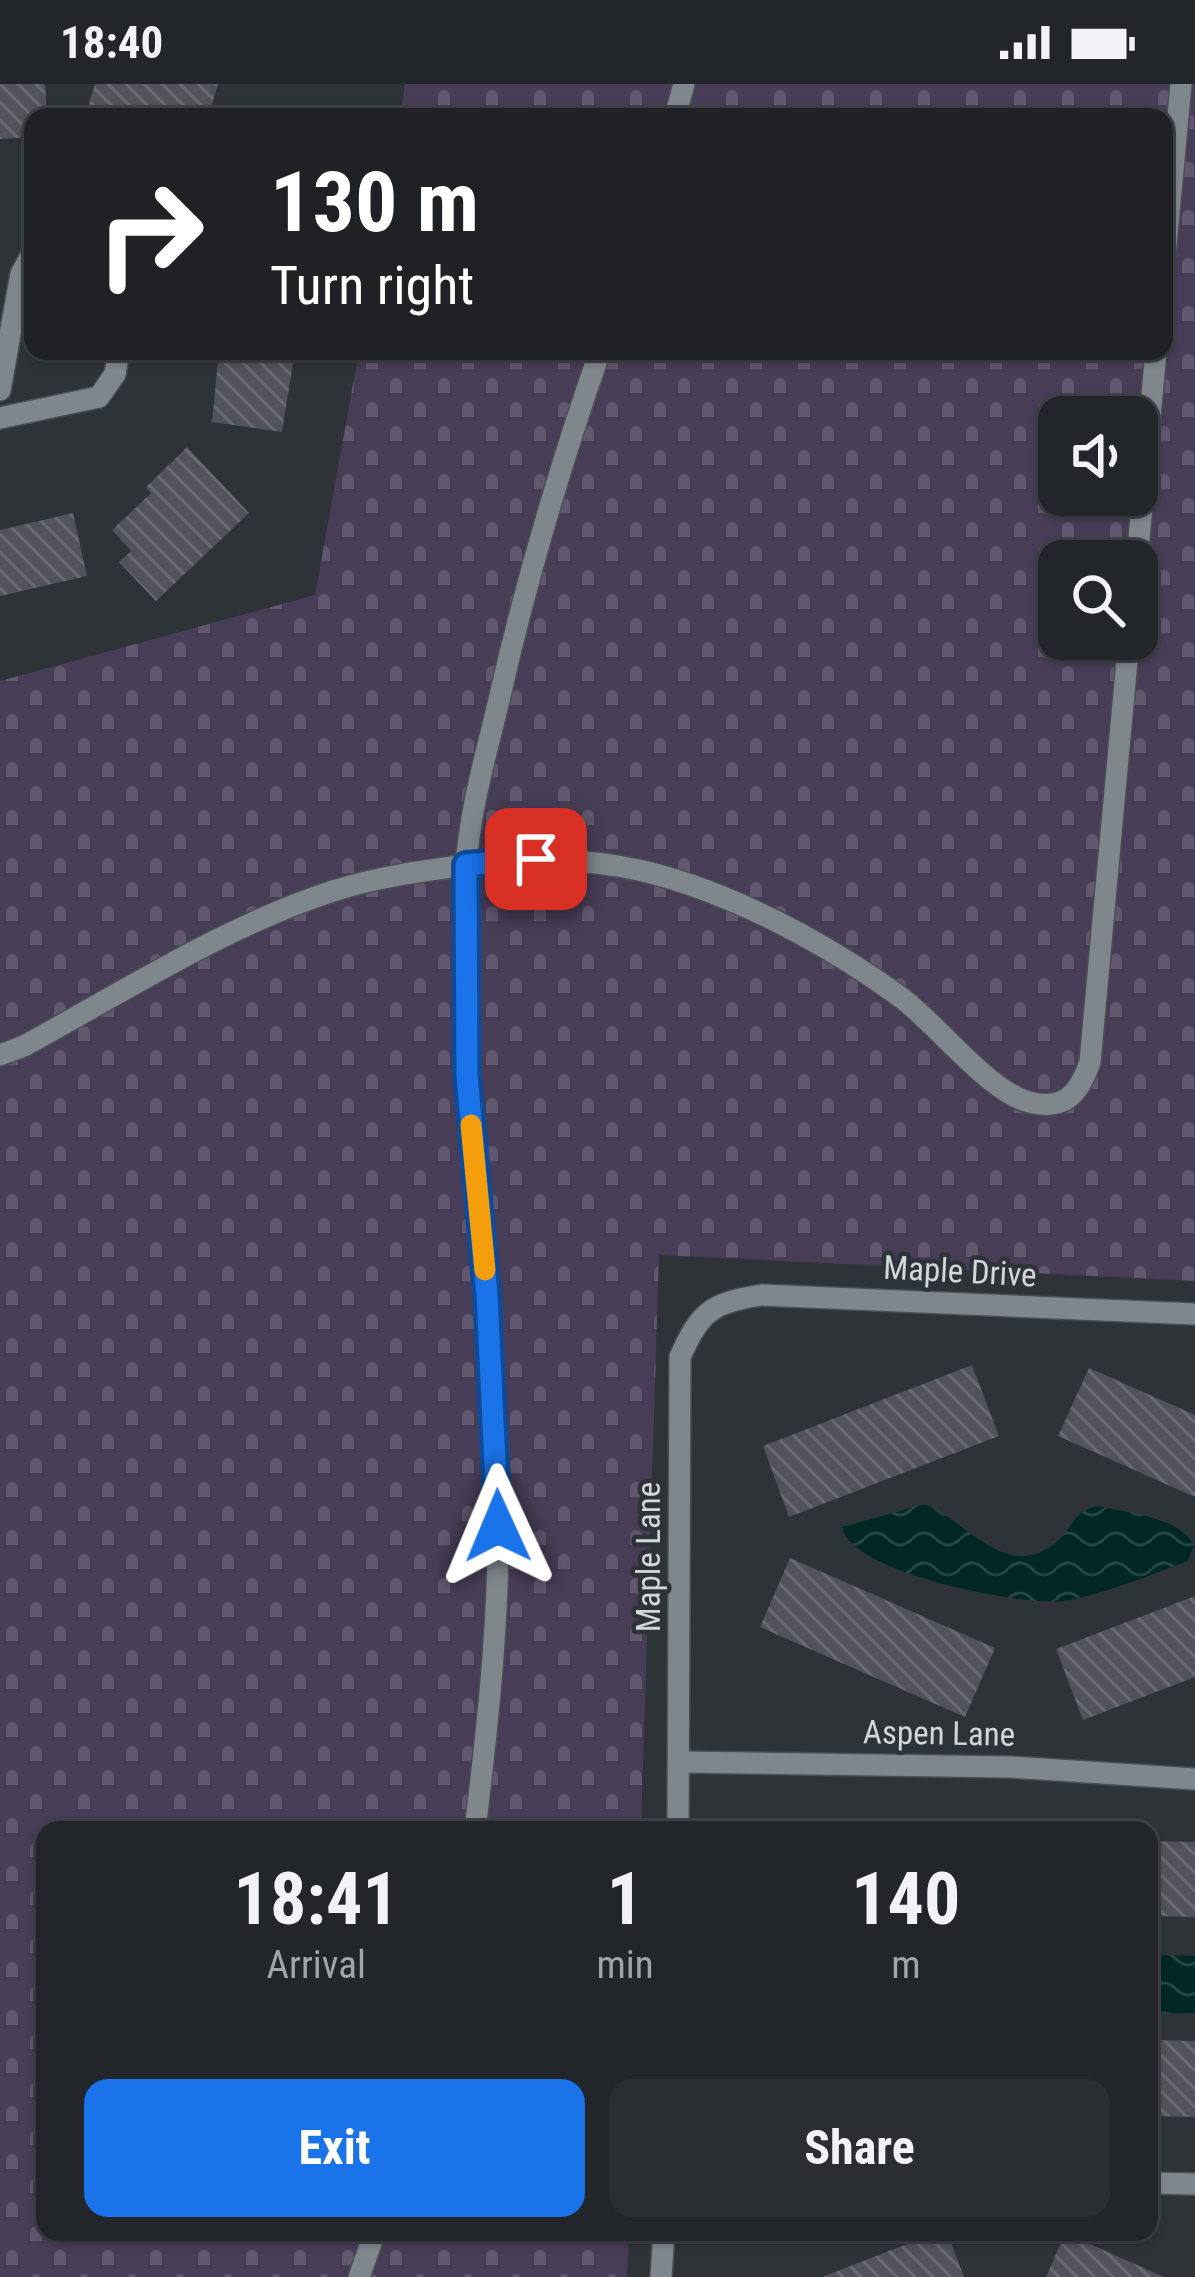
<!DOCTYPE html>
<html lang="en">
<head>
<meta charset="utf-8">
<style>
	body { margin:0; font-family:"Roboto Condensed",sans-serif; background:#2a2e32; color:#f1f3f6; height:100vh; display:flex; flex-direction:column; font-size:45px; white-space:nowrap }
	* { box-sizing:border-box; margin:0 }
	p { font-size:39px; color:#a2a5a8 }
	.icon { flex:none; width:66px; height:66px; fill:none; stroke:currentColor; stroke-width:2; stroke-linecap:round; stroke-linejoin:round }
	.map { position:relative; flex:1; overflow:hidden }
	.panel { position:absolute; left:36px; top:1737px; width:1122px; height:420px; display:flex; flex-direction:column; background:#22262a; border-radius:24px; box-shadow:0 3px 9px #0004,0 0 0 3px #3f4347 }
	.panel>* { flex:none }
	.hud { position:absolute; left:24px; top:24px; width:1149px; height:252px; border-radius:24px; box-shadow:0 3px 9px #0004,0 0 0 3px #3f4347; background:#202124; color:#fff; overflow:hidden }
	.controls { position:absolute; left:1038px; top:312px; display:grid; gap:24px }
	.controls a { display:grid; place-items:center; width:120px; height:120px; border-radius:24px; background:#22262a; box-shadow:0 3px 9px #0004,0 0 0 3px #3f4347; font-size:60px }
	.pin { position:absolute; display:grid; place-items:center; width:102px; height:102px; color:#fff; margin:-51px; border-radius:24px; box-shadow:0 6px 18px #0006 }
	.me { position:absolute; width:132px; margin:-66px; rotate:359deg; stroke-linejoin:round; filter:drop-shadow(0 0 9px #0008) }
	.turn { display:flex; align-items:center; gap:42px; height:252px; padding:0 48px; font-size:54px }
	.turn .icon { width:156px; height:156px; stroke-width:2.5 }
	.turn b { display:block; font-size:84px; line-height:102px }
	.eta { display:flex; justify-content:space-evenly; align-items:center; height:204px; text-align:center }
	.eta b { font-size:72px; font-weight:700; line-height:84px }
	.cta { display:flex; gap:24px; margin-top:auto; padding:24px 48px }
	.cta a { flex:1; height:138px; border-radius:24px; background:#1a73e8; color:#fff; font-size:48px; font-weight:700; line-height:138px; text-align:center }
	.cta a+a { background:#2a2e32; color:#f1f3f6 }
	.status { display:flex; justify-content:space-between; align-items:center; height:84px; padding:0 60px; background:#22262a; direction:ltr }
	.status svg { height:33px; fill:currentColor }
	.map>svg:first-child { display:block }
	.cemetery { fill:url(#cemetery-stones); fill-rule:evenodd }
	.water { fill:url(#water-waves) }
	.building { fill:url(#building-back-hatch) }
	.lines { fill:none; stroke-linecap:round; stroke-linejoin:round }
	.minor-casing { stroke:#4b4f53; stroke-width:24 }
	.minor { stroke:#80878c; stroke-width:21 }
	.route-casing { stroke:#114b97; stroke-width:30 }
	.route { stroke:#1a73e8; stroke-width:21 }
	.slow { stroke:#f59e0b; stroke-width:21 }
	.labels { text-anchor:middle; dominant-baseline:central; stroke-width:9; stroke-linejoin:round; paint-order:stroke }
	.street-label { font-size:33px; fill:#d3d6da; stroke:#2e3338 }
</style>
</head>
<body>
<div class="status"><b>18:40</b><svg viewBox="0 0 49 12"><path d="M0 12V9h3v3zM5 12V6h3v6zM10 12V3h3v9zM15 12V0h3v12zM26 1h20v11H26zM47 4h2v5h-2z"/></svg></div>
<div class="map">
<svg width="1195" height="2193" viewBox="0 0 1195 2193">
	<defs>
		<pattern id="cemetery-stones" width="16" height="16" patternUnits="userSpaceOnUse" patternTransform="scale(3)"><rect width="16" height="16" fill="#473d57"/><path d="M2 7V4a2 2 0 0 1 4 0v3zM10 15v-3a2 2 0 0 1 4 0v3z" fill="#61586f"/></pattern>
		<pattern id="water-waves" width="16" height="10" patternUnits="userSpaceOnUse" patternTransform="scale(3)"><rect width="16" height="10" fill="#002725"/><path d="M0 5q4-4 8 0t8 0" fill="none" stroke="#244644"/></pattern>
		<pattern id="building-back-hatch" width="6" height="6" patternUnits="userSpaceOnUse" patternTransform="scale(3)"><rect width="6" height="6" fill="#51535a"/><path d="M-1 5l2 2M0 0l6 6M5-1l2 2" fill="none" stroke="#696b71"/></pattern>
	</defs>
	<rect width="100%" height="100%" fill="#2e3338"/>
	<!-- cemetery -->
	<path class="cemetery" d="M405,0H1195V1197L659,1171L641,1746H45V2148H629L627,2193H0V597L315,511L359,267H1164V33H400ZM1059,333H1137V411H1059ZM1059,477H1137V555H1059Z"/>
	<!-- water -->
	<g class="water">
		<path d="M925,1420C966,1436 1005,1498 1054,1460C1072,1447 1071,1429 1096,1422C1125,1428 1180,1433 1194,1461L1188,1477C1156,1489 1096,1513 1063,1517C1022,1522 850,1489 842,1443Z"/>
		<polygon points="1149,1870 1195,1872 1195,1929 1149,1930"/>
	</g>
	<!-- building -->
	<g class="building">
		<polygon points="0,0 45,0 47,33 33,33 33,53 0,55"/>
		<polygon points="95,0 218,0 208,33 85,33"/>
		<polygon points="219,267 295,267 282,348 212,338"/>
		<polygon points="187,363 249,429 156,517 119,478 131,467 112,446 151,409 146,403"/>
		<polygon points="73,429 87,492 0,512 0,446"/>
		<polygon points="972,1281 999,1352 789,1433 763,1362"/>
		<polygon points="1089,1284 1195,1331 1195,1413 1058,1352"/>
		<polygon points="790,1474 995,1564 965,1633 760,1543"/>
		<polygon points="1195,1512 1195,1593 1083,1636 1056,1565"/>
		<polygon points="1149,1757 1195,1758 1195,1833 1149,1832"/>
		<polygon points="1149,1956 1195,1957 1195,2033 1149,2032"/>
		<polygon points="938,2148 947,2148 964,2193 822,2193"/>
		<polygon points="1065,2149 1164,2193 1046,2193"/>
	</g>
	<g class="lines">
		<!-- minor casing -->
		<g class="minor-casing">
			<g id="minor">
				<polyline points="675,33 684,0"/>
				<polyline points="1164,183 1181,0"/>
				<polyline points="0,306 21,190 33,168"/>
				<polyline points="0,334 99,313 115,290 119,267"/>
				<polyline points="1137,477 1156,267"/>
				<path d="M0,971L24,962C125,907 223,843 333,807C377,793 421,787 467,781C542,771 619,775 691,801C763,826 837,867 899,912C937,939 990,1011 1033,1019C1067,1026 1080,1007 1090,978L1129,555"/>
				<polyline points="681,1678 1010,1683 1195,1695"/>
				<path d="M475,1746C489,1631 501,1518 498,1402C492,1196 458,992 466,785C469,728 486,671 499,616C526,497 560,382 600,267"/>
				<path d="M678,1746L680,1273C701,1226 712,1219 762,1211L1195,1230"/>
				<polyline points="1149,2099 1195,2100"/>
				<polyline points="359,2193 375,2148"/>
				<polyline points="661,2193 664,2148"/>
			</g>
		</g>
		<!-- minor -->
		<use href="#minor" class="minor"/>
	</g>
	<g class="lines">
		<!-- route casing -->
		<g class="route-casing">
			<polyline id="route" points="498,1442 487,1211 467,992 466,781 536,775"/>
		</g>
		<!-- route -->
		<use href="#route" class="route"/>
		<!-- slow -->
		<polyline class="slow" points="471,1041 485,1186"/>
	</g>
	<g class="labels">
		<!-- street labels -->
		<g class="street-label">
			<text transform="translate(960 1187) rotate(3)">Maple Drive</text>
			<text transform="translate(648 1473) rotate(-90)">Maple Lane</text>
			<text transform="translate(939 1649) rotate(1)">Aspen Lane</text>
		</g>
	</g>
</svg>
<div class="controls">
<a><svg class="icon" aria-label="sound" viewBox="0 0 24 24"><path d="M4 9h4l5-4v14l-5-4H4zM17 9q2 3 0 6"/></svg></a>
<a><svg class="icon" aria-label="search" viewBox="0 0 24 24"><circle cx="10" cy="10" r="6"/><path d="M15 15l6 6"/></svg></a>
</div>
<div class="pin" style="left:536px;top:775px;background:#d93025"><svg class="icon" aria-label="arrive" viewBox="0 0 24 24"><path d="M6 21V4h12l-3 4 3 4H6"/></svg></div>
<svg class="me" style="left:498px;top:1442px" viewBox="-20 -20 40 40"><path d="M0-17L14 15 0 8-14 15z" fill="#1a73e8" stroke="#fff" stroke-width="4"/></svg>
<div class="hud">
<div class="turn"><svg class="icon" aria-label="right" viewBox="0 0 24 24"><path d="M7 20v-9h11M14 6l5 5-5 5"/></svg><div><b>130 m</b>Turn right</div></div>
</div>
<section class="panel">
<div class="eta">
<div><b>18:41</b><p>Arrival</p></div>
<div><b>1</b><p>min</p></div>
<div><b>140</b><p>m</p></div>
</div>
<div class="cta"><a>Exit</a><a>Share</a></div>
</section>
</div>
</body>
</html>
